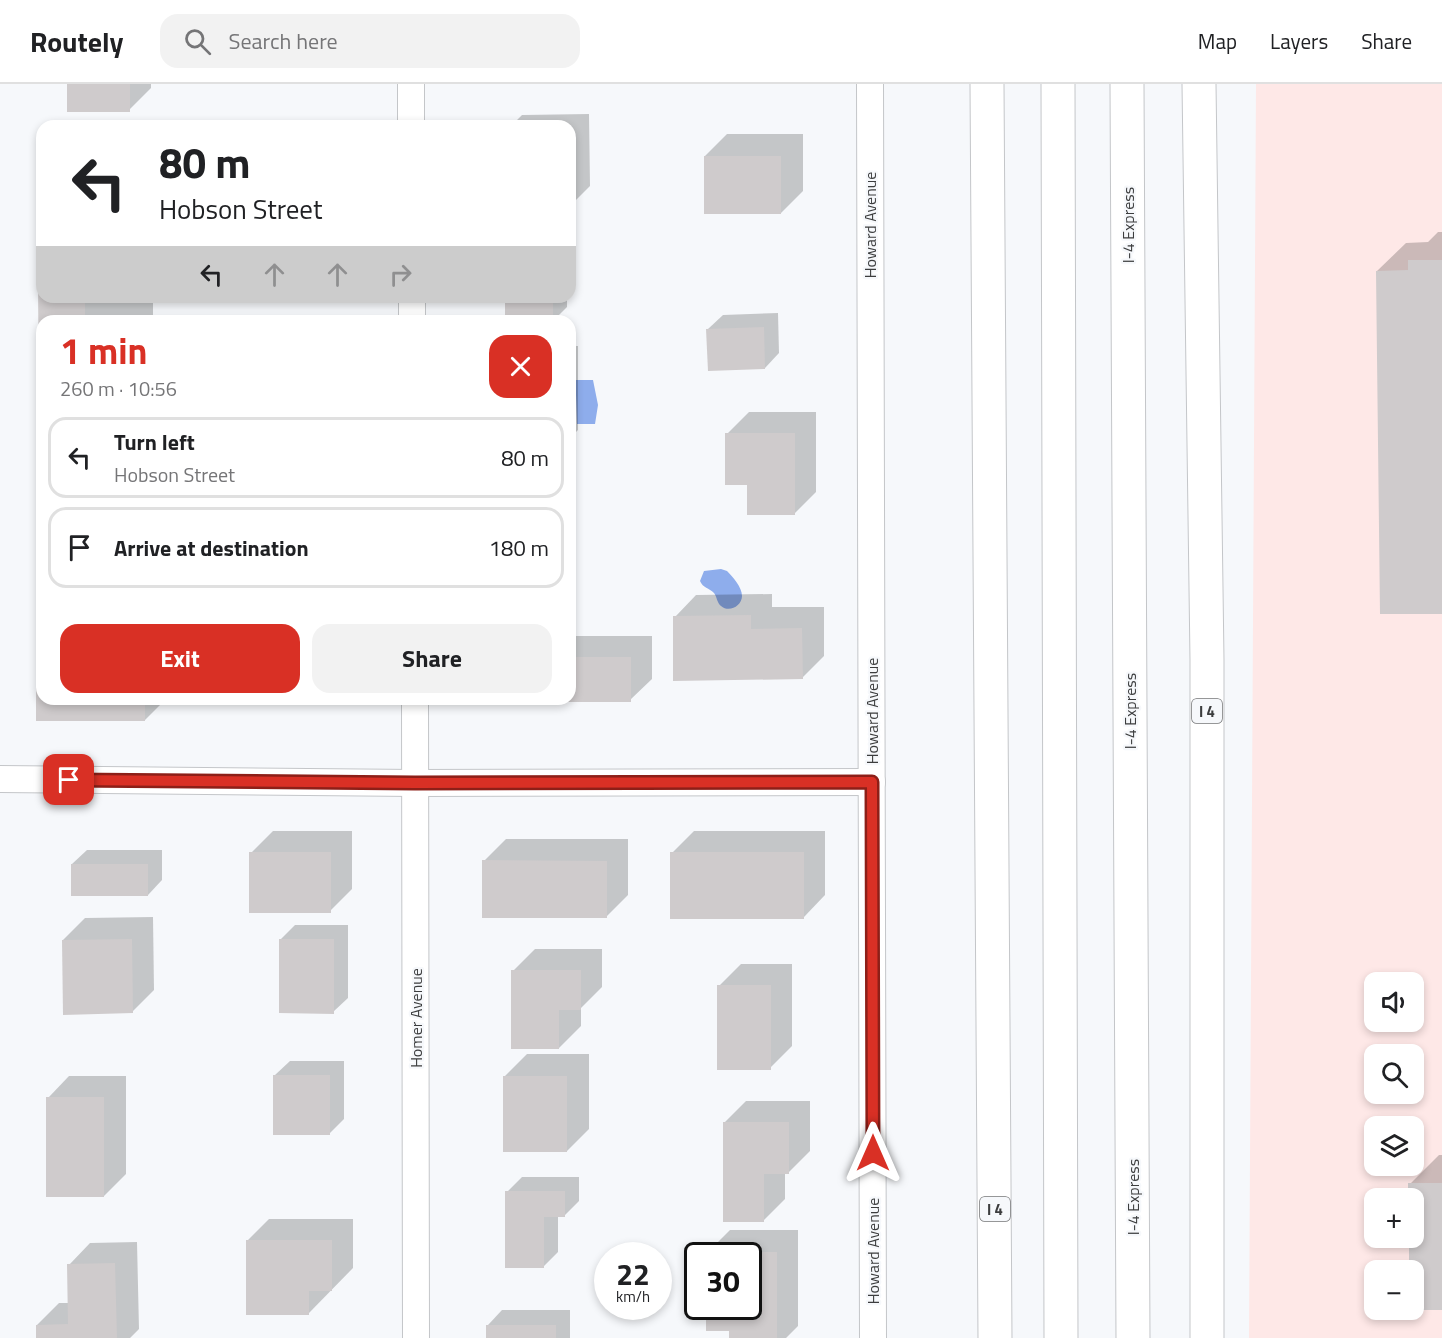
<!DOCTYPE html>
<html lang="en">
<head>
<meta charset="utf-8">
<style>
	body { margin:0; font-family:"Titillium Web",sans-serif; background:#f2f2f2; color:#202124; height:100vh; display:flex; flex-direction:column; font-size:22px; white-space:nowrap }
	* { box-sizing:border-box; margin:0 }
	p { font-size:20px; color:#757577 }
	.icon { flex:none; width:33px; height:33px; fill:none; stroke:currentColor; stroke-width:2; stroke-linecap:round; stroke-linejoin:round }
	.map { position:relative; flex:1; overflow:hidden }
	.sheet { position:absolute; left:36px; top:231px; width:540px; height:390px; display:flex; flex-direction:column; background:#fff; border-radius:18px; box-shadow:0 3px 9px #0003 }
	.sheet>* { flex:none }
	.guide { position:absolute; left:36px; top:36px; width:540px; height:183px; border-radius:18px; box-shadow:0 3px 9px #0003; background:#fff; color:#202124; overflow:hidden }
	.tools { position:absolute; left:1364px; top:888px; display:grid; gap:12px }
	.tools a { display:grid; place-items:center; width:60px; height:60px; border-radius:12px; background:#fff; box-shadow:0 3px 9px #0003; font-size:30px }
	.speed { position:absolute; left:594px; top:1158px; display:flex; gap:12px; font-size:30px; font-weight:700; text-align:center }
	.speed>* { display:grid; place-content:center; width:78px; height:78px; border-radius:50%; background:#fff; box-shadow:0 3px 9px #0003; line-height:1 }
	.speed small { font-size:15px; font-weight:400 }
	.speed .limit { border:3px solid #111; border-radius:9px; background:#fff; color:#111 }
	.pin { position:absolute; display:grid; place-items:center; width:51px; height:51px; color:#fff; margin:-26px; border-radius:12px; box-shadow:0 3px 9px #0006 }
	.me { position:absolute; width:66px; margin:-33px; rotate:0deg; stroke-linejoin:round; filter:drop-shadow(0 0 4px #0008) }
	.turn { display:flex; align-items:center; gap:21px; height:126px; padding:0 24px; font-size:27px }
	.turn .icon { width:78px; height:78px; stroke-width:2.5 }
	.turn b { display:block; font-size:42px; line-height:51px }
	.lanes { display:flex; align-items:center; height:57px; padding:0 24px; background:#0003; justify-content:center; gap:30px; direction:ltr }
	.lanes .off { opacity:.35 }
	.round { display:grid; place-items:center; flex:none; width:63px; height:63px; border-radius:18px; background:#f2f2f2 }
	.headline { display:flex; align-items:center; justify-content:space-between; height:102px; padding:0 24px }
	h1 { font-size:36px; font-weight:700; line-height:45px; color:#d93025 }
	.action { display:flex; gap:12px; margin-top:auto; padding:12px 24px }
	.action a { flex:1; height:69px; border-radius:18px; background:#d93025; color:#fff; font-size:24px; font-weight:700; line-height:69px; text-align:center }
	.action a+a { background:#f2f2f2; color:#202124 }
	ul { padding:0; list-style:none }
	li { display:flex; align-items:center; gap:18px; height:81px; margin:0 12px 9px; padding:0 12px; border:3px solid #e0e0e0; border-radius:18px }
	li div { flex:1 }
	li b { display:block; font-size:22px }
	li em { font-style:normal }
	header { display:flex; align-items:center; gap:36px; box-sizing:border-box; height:84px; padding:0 30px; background:#fff; border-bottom:2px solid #e0e0e0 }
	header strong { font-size:28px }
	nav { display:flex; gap:33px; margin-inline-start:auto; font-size:21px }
	.search { width:420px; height:54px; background:#f2f2f2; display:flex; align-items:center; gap:15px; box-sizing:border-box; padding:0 21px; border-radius:18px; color:#757577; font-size:22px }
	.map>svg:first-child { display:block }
	.commercial { fill:#fee8e7; fill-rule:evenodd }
	.water { fill:#8eadec }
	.shadow { fill:#0003 }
	.building { fill:#cfcbcc }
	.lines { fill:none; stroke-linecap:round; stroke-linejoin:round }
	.street-casing { stroke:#c4c6c9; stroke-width:28 }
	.highway-casing { stroke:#c4c6c9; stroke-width:35 }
	.street { stroke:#fff; stroke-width:26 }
	.highway { stroke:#fff; stroke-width:33 }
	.route-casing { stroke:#8d1f18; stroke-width:15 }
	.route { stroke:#d93025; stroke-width:10 }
	.labels { text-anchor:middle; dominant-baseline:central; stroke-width:4.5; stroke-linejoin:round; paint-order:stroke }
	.shield { fill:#f6f8fb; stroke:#747577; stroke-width:1.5 }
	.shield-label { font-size:15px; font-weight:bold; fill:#3c3d3e }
	.street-label { font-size:16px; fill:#3c3d3e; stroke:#f6f8fb }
</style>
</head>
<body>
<header>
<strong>Routely</strong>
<div class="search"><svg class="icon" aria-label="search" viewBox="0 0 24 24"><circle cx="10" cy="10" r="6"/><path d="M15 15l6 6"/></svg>Search here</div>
<nav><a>Map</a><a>Layers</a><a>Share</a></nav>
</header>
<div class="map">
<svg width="1442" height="1254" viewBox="0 0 1442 1254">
	<rect width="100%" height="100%" fill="#f6f8fb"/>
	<!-- commercial -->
	<path class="commercial" d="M1256,0H1442V1254H1249ZM1374,898H1413V938H1374ZM1374,970H1413V1010H1374ZM1374,1042H1413V1082H1374ZM1374,1114H1413V1154H1374ZM1374,1186H1413V1226H1374Z"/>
	<!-- water -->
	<g class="water">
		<polygon points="576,296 593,296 598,321 595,340 577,340 576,311 571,304"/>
		<path d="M721,485L727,487C733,493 742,503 742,512C742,522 729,529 721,522C717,519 717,513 714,509C709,504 703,504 700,497L704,487Z"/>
	</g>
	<!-- shadow -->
	<g class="shadow">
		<polygon points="68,0 151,0 151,4 129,26"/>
		<polygon points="589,30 590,102 570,122 570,42 511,42 522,31"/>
		<polygon points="727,50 803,50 803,107 781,129 705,72"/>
		<polygon points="1438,148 1442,148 1442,528 1377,187 1406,159 1428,158"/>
		<polygon points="42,203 42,213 153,213 153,237 42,237 42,309 40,205"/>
		<polygon points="507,213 567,213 567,223 553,237 507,237"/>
		<polygon points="778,229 779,269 765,284 708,245 723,231"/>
		<polygon points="300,232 342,232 342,237 295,237"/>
		<polygon points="570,262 578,262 578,346 570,354"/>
		<polygon points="749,328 816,328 816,408 794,430 749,399 727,350"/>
		<polygon points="772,510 772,523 824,523 824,572 802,594 675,533 696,511"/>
		<polygon points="570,552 652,552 652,595 630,616 500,615 570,615"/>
		<polygon points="42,584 42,615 166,615 145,636 38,636 38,589"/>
		<polygon points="273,747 352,747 352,805 330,827 251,769"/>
		<polygon points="694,747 825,747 825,811 804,833 672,769"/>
		<polygon points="506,755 628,755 628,811 606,833 484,777"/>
		<polygon points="87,766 162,766 162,796 148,811 72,780"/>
		<polygon points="153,833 154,906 132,928 63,856 85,834"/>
		<polygon points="295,841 348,841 348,914 333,928 281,855"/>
		<polygon points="535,865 602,865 602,903 581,924 581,942 559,964 513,887"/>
		<polygon points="741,880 792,880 792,962 770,984 719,902"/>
		<polygon points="527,970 589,970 589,1045 567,1067 505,992"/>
		<polygon points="290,977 344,977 344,1035 329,1050 275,991"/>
		<polygon points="69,992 126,992 126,1090 104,1112 48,1014"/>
		<polygon points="746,1017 810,1017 810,1067 788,1089 785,1089 785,1115 763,1137 724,1039"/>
		<polygon points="1439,1071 1442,1071 1442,1225 1413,1225 1413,1186 1410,1186 1410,1154 1413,1154 1413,1114 1410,1114 1410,1100"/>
		<polygon points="522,1093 579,1093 579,1117 564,1132 558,1132 558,1168 543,1183 507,1108"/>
		<polygon points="269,1135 353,1135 353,1184 309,1229 247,1157"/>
		<polygon points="730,1146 798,1146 798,1242 786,1254 730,1254 748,1222 748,1172 708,1168"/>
		<polygon points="137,1158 139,1245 130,1254 37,1254 37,1241 59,1219 69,1219 69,1181 90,1159"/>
		<polygon points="502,1226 570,1226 570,1254 488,1254 488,1241"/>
	</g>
	<!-- building -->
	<g class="building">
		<rect x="67" y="0" width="63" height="28"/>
		<rect x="704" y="72" width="77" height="58"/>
		<polygon points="1408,176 1442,176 1442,530 1380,530 1376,187 1408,186"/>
		<polygon points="38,204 42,204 42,213 85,213 85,234 132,233 132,237 42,237 42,311 39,311"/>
		<rect x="505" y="213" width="48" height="24"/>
		<polygon points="764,243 765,285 708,287 706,245"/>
		<polygon points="725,349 795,349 795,431 747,431 747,401 725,401"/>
		<rect x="39" y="422" width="3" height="97"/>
		<polygon points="751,531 751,545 802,544 803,595 673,597 673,532"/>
		<polygon points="570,573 631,573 631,618 498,618 498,615 570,615"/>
		<polygon points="36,588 42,588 42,615 145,615 145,637 36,637"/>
		<rect x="229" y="615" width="99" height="4"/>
		<rect x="249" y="768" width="82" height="61"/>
		<rect x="670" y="768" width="134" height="67"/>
		<polygon points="482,776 607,777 607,834 482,834"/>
		<rect x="71" y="780" width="77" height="32"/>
		<polygon points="132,855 133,929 63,931 62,856"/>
		<polygon points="279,855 334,855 334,930 279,929"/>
		<polygon points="511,886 581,886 581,926 559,926 559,965 511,965"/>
		<rect x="717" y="901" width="54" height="85"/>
		<rect x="273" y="991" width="57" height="60"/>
		<rect x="503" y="992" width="64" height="76"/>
		<rect x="46" y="1013" width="58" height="100"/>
		<polygon points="723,1038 789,1038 789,1090 764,1090 764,1138 723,1138"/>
		<polygon points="1408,1099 1442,1099 1442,1226 1413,1226 1413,1186 1409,1186 1409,1154 1413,1154 1413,1114 1408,1114"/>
		<polygon points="505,1107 565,1107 565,1133 544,1133 544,1184 505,1184"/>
		<polygon points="246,1156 332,1156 332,1207 309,1207 309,1231 246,1231"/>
		<polygon points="706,1168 777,1168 777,1254 729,1254 729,1247 706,1247 706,1222 748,1222 748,1172 706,1172"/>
		<polygon points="115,1179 117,1254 36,1254 36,1241 68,1240 67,1180"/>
		<rect x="486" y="1241" width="70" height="13"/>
	</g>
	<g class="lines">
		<!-- street casing -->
		<g class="street-casing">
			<g id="street">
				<polyline points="411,0 411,42"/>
				<polyline points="870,0 873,1254"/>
				<polyline points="412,213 412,237"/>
				<polyline points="415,615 416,1254"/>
				<polyline points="0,695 415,699 872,698"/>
			</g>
		</g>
		<!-- highway casing -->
		<g class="highway-casing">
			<g id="highway">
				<polyline points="987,0 995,1254"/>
				<polyline points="1058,0 1061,1254"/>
				<polyline points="1127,0 1133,1254"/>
				<polyline points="1199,0 1207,576 1207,1254"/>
			</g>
		</g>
		<!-- street -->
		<use href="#street" class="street"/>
		<!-- highway -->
		<use href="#highway" class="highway"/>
	</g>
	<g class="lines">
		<!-- route casing -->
		<g class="route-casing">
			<polyline id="route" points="69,696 415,699 872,698 873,1069"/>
		</g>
		<!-- route -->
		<use href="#route" class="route"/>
	</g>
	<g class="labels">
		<!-- shield labels -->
		<g class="shield">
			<rect x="1192" y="615" width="30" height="24" rx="4.5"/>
			<rect x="980" y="1113" width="30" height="24" rx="4.5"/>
		</g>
		<g class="shield-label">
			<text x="1207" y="627">I 4</text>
			<text x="995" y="1125">I 4</text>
		</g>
		<!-- street labels -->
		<g class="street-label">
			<text transform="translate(870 141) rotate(-90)">Howard Avenue</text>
			<text transform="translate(1128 141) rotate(-90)">I-4 Express</text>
			<text transform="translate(872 627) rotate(-90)">Howard Avenue</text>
			<text transform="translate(1130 627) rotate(-90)">I-4 Express</text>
			<text transform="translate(416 934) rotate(-90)">Homer Avenue</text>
			<text transform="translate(1133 1113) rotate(-90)">I-4 Express</text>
			<text transform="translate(873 1167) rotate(-90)">Howard Avenue</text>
		</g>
	</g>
</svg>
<div class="tools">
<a><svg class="icon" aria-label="sound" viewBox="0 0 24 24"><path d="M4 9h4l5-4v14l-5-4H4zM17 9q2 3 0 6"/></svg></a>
<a><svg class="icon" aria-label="search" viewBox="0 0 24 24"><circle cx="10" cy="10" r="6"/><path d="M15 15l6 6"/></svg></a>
<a><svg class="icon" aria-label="layers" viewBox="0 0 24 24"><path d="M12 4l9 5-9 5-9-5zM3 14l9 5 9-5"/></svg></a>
<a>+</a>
<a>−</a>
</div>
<div class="speed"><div>22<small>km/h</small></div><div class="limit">30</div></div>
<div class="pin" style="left:69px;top:696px;background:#d93025"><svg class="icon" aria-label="arrive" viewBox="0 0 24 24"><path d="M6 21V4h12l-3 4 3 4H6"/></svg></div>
<svg class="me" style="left:873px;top:1069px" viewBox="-20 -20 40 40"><path d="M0-17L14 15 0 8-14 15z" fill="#d93025" stroke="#fff" stroke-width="4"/></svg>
<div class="guide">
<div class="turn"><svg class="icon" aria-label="left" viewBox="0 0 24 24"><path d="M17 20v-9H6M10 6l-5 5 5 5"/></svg><div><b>80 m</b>Hobson Street</div></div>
<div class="lanes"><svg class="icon" aria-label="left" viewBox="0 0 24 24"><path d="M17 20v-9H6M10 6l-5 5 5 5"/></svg><svg class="icon off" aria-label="ahead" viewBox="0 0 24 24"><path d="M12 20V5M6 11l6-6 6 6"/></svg><svg class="icon off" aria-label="ahead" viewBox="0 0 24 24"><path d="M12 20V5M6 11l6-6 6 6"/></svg><svg class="icon off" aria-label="right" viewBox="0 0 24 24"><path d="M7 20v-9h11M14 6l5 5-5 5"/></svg></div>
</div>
<section class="sheet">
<div class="headline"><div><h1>1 min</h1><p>260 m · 10:56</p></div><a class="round" style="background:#d93025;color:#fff"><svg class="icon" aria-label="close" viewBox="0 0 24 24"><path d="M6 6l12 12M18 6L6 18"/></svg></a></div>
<ul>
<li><svg class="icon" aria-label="left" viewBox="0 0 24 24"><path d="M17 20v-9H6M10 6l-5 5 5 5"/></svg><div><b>Turn left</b><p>Hobson Street</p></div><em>80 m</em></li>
<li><svg class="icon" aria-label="arrive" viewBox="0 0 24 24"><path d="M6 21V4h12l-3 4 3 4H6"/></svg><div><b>Arrive at destination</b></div><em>180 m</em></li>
</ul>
<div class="action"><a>Exit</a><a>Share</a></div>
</section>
</div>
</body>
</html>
